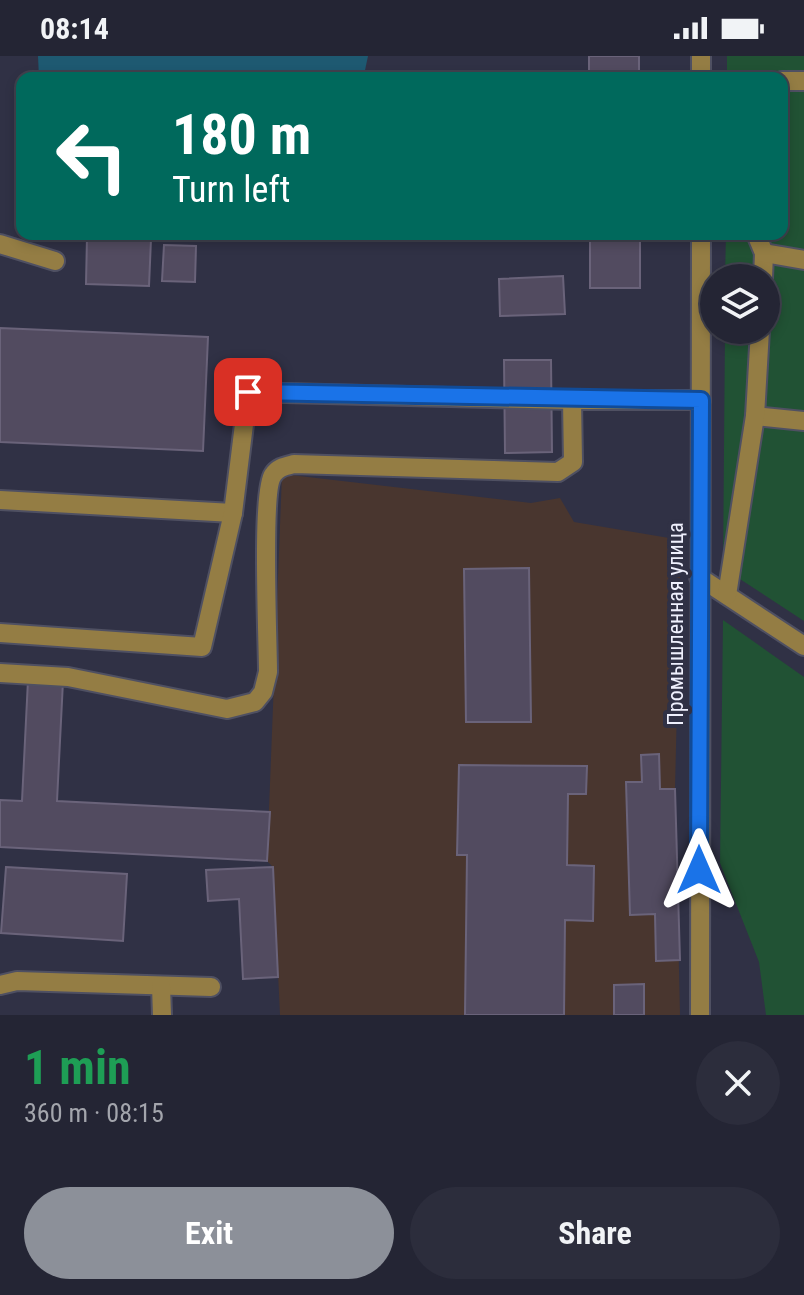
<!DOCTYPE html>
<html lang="en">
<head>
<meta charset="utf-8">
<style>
	body { margin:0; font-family:"Roboto Condensed",sans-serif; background:#2c2d3c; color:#f1f3f6; height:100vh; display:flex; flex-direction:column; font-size:30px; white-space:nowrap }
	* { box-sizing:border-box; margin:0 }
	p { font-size:26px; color:#a3a5ac }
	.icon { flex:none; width:44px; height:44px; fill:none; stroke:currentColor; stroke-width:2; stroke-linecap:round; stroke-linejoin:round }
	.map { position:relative; height:959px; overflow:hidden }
	.panel { display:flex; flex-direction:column; background:#242534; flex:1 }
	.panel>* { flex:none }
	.top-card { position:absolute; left:16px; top:16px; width:772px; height:168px; border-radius:16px; box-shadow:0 4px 12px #0003,0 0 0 2px #41424f; background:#00695c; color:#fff; overflow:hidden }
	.tools { position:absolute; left:700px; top:208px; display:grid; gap:16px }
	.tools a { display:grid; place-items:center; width:80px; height:80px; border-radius:50%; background:#242534; box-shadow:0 4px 12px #0003,0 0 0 2px #41424f; font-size:40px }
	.pin { position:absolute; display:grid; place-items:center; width:68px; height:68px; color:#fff; margin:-34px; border-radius:16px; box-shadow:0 4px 12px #0006 }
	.me { position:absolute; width:88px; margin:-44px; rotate:0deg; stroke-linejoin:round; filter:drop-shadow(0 0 6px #0008) }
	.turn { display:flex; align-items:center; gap:28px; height:168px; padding:0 24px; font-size:36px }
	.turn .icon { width:104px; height:104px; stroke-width:2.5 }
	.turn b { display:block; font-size:56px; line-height:68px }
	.round { display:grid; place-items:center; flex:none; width:84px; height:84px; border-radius:42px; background:#2c2d3c }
	.overview { display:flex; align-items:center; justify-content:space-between; height:136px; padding:0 24px }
	h1 { font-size:48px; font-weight:700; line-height:60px; color:#1e9e55 }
	.action { display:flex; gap:16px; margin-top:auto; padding:16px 24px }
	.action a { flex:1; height:92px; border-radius:48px; background:#8c9099; color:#fff; font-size:32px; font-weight:700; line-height:92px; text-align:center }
	.action a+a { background:#2c2d3c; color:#f1f3f6 }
	.status { display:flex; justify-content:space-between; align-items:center; height:56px; padding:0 40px; background:#242534; direction:ltr }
	.status svg { height:22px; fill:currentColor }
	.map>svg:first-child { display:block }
	.industrial { fill:#49362f }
	.green { fill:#215234 }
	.water { fill:#1e5971 }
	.building { fill:#524b60; stroke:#6a637a; stroke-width:2 }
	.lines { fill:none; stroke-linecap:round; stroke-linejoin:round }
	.minor-casing { stroke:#4f5062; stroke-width:22 }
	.minor { stroke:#947d44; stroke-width:18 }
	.route-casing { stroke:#114b97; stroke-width:20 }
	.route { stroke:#1a73e8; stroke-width:14 }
	.labels { text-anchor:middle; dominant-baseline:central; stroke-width:8; stroke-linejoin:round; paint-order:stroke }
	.street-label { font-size:22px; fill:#eff0fd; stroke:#303145 }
</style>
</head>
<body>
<div class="status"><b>08:14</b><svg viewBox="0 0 49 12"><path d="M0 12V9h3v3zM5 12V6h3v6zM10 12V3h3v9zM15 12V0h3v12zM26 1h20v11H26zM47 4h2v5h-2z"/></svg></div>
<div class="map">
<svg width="804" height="959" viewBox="0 0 804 959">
	<rect width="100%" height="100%" fill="#303145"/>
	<!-- industrial -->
	<polygon class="industrial" points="282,418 531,447 560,442 574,466 681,484 675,733 680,959 280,959 273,811 267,805"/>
	<!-- green -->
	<g class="green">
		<polygon points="727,0 804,0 804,565 723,512 725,274 766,274 766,222 725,222 726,178 782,178 782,22 727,22"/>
		<polygon points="723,564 804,621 804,959 766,959 759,906 720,807"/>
	</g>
	<!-- water -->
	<polygon class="water" points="38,0 368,0 364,19 39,22"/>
	<!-- building -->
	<g class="building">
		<rect x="589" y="0" width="50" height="22"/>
		<rect x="590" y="178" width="50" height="54"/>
		<polygon points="87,181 151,183 149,230 86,228"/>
		<polygon points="164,189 196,190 195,226 162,225"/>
		<polygon points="563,220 565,258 500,260 499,223"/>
		<polygon points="0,272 208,281 203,395 0,386"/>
		<polygon points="504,304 551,304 552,396 505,397"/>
		<polygon points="529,512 531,666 466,666 464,513"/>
		<polygon points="28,624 63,625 57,745 270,756 267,805 0,791 0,744 22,745"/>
		<polygon points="659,698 660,733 675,733 680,904 656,905 655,858 630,859 626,726 642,726 641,699"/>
		<polygon points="459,709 587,710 586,738 568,738 567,809 594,810 593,865 565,864 564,959 465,959 467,799 457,799"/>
		<polygon points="6,811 127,818 123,885 1,877"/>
		<polygon points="273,811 278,921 243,923 239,843 208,845 206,814"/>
		<polygon points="644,928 644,959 614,959 614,929"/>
	</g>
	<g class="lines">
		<!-- minor casing -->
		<g class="minor-casing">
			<g id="minor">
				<polyline points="701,0 701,22"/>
				<polyline points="782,25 804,25"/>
				<polyline points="756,178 764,197 763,222"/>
				<polyline points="0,188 55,205"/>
				<polyline points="764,197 804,204"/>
				<polyline points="755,360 804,365"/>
				<polyline points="0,444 233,457"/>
				<polyline points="699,521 804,590"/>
				<polyline points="727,539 755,360 760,274"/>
				<polyline points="0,577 202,591 233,457 248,336 572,344"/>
				<path d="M0,617L68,621L227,653L255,646L263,636L268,616C268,586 261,435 273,419C278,411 286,410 294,408L558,416L573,406L572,344H701"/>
				<polyline points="0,929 17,925 211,931"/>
				<polyline points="161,930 162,959"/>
				<polyline points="700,959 701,178"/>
			</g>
		</g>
		<!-- minor -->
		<use href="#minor" class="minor"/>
	</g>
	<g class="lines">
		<!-- route casing -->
		<g class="route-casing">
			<polyline id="route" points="248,336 701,344 699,814"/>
		</g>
		<!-- route -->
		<use href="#route" class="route"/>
	</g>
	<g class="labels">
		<!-- street labels -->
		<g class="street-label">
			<text transform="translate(675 568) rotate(-90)">Промышленная улица</text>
		</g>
	</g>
</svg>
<div class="tools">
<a><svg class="icon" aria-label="layers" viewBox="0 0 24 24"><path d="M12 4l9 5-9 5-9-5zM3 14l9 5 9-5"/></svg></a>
</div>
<div class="pin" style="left:248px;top:336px;background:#d93025"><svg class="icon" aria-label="arrive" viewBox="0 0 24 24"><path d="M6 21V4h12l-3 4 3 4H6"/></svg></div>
<svg class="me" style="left:699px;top:814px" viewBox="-20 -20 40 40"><path d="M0-17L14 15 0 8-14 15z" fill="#1a73e8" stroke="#fff" stroke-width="4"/></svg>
<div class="top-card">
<div class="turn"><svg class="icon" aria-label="left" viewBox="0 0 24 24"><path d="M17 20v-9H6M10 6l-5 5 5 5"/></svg><div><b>180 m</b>Turn left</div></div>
</div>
</div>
<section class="panel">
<div class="overview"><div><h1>1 min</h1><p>360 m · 08:15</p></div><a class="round"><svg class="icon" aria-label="close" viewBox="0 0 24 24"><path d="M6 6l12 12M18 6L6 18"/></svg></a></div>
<div class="action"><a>Exit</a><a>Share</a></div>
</section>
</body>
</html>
